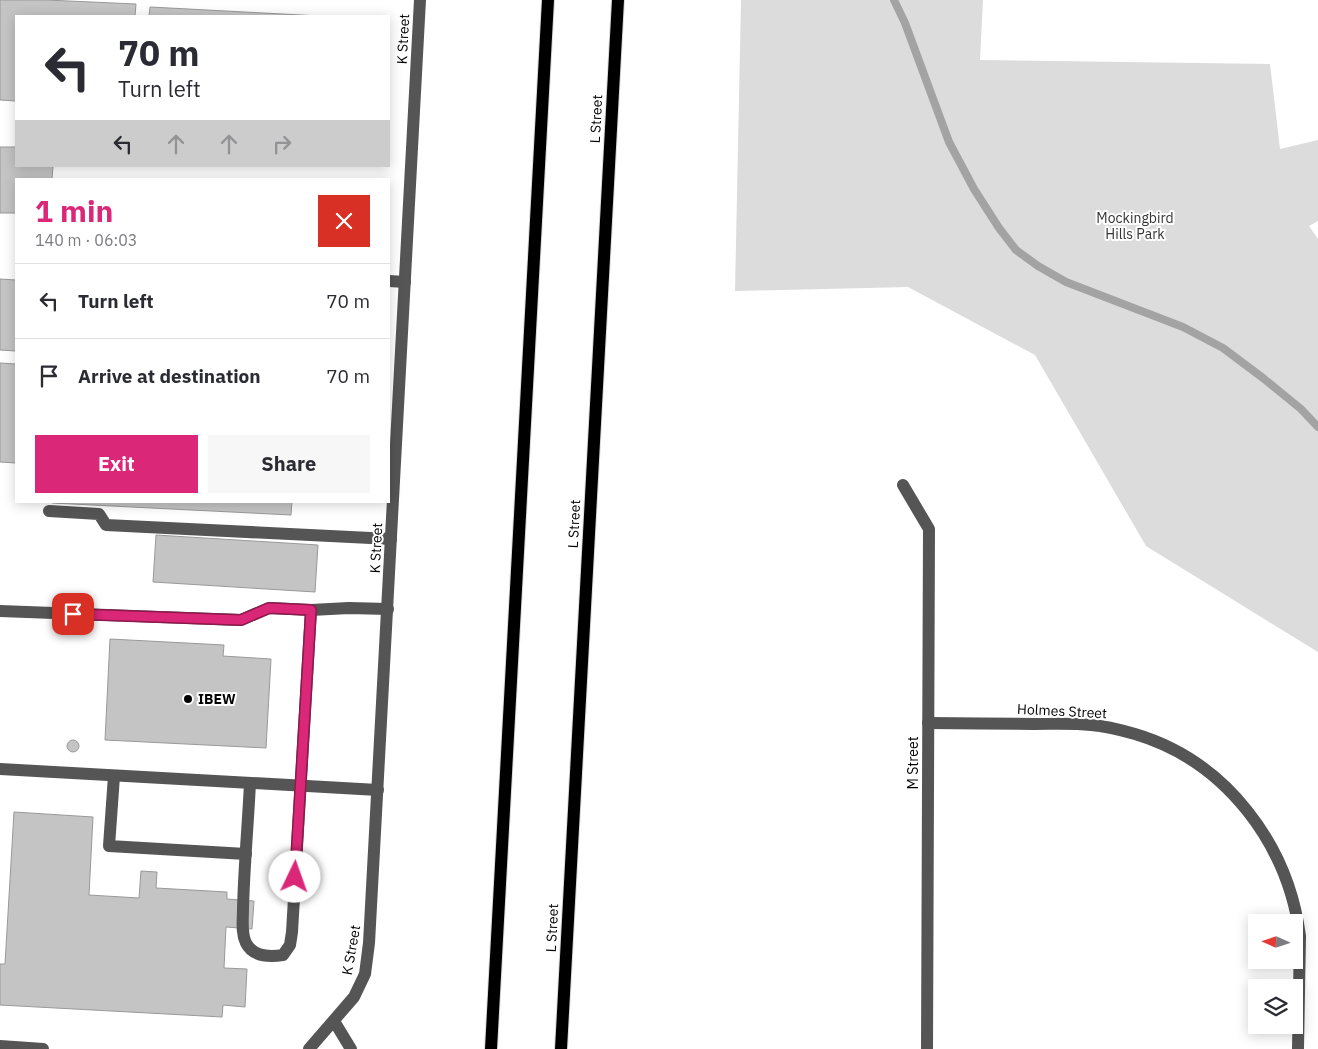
<!DOCTYPE html>
<html lang="en">
<head>
<meta charset="utf-8">
<style>
	body { margin:0; font-family:"IBM Plex Sans",sans-serif; background:#f7f7f7; color:#2b2b33; height:100vh; display:flex; flex-direction:column; font-size:19px; white-space:nowrap }
	* { box-sizing:border-box; margin:0 }
	p { font-size:16px; color:#7c7c81 }
	.icon { flex:none; width:28px; height:28px; fill:none; stroke:currentColor; stroke-width:2; stroke-linecap:round; stroke-linejoin:round }
	.map { position:relative; flex:1; overflow:hidden }
	.side { position:absolute; left:15px; top:178px; width:375px; height:325px; display:flex; flex-direction:column; background:#fff; border-radius:0px; box-shadow:0 2px 12px #0003 }
	.side>* { flex:none }
	.hud { position:absolute; left:15px; top:15px; width:375px; height:152px; border-radius:0px; box-shadow:0 2px 12px #0003; background:#fff; color:#2b2b33; overflow:hidden }
	.needle { width:32px; rotate:273deg }
	.tools { position:absolute; left:1248px; top:914px; display:grid; gap:10px }
	.tools a { display:grid; place-items:center; width:55px; height:55px; border-radius:0px; background:#fff; box-shadow:0 2px 12px #0003; font-size:25px }
	.pin { position:absolute; display:grid; place-items:center; width:42px; height:42px; color:#fff; margin:-21px; border-radius:10px; box-shadow:0 2px 8px #0006 }
	.me { position:absolute; width:55px; margin:-28px; rotate:3deg; stroke-linejoin:round; filter:drop-shadow(0 0 4px #0008) }
	.turn { display:flex; align-items:center; gap:18px; height:105px; padding:0 20px; font-size:22px }
	.turn .icon { width:65px; height:65px; stroke-width:2.5 }
	.turn b { display:block; font-size:35px; line-height:42px }
	.lanes { display:flex; align-items:center; height:48px; padding:0 20px; background:#0003; justify-content:center; gap:25px; direction:ltr }
	.lanes .off { opacity:.35 }
	.round { display:grid; place-items:center; flex:none; width:52px; height:52px; border-radius:0px; background:#f7f7f7 }
	.head { display:flex; align-items:center; justify-content:space-between; height:85px; padding:0 20px }
	h1 { font-size:30px; font-weight:700; line-height:38px; color:#db2777 }
	.action { display:flex; gap:10px; margin-top:auto; padding:10px 20px }
	.action a { flex:1; height:58px; border-radius:0px; background:#db2777; color:#fff; font-size:20px; font-weight:700; line-height:58px; text-align:center }
	.action a+a { background:#f7f7f7; color:#2b2b33 }
	ul { padding:0; list-style:none }
	li { display:flex; align-items:center; gap:15px; height:75px; padding:0 20px; border-top:1px solid #e1e1e2 }
	li div { flex:1 }
	li b { display:block; font-size:19px }
	li em { font-style:normal }
	.map>svg:first-child { display:block }
	.green { fill:#dcdcdc }
	.lines { fill:none; stroke-linecap:round; stroke-linejoin:round }
	.stream { stroke:#a3a3a3; stroke-width:8 }
	.building { fill:#c4c4c4; stroke:#999 }
	.major-casing { stroke:#dbdbdb; stroke-width:14 }
	.minor { stroke:#555; stroke-width:12 }
	.major { stroke:#000; stroke-width:12 }
	.route-casing { stroke:#8e194d; stroke-width:12 }
	.route { stroke:#db2777; stroke-width:9 }
	.poi-dot { fill:#000; stroke:#fff; stroke-width:2 }
	.labels { text-anchor:middle; dominant-baseline:central; stroke-width:4; stroke-linejoin:round; paint-order:stroke }
	.street-label { font-size:14px; fill:#000; stroke:#fff }
	.park-label { font-size:14px; fill:#333; stroke:#fff }
	.poi-label { font-size:14px; font-weight:bold; fill:#000; stroke:#fff; text-anchor:start }
</style>
</head>
<body>
<div class="map">
<svg width="1318" height="1049" viewBox="0 0 1318 1049">
	<rect width="100%" height="100%" fill="#fff"/>
	<!-- green -->
	<polygon class="green" points="741,0 983,0 980,60 1270,64 1280,149 1318,140 1318,221 1309,226 1318,239 1318,652 1146,546 1035,355 908,287 735,291"/>
	<g class="lines">
		<!-- stream -->
		<polyline class="stream" points="894,0 905,23 949,142 974,189 999,228 1016,250 1038,266 1066,282 1183,327 1223,348 1263,378 1301,409 1318,427"/>
	</g>
	<!-- building -->
	<g class="building">
		<polygon points="0,0 46,0 136,4 135,16 16,16 16,101 0,100"/>
		<polygon points="150,7 320,16 149,16"/>
		<polygon points="0,147 16,147 16,166 53,166 52,179 16,179 16,213 0,213"/>
		<polygon points="0,279 16,280 16,351 0,350"/>
		<polygon points="0,363 16,364 16,463 0,462"/>
		<polygon points="52,501 292,501 291,515 52,503"/>
		<polygon points="156,535 318,545 315,592 153,582"/>
		<polygon points="110,639 224,645 223,656 271,659 266,748 105,740"/>
		<circle cx="73" cy="746" r="6"/>
		<polygon points="14,812 93,817 89,895 139,898 141,871 157,872 156,888 227,892 227,899 254,901 252,929 226,927 224,968 247,969 245,1007 223,1005 222,1017 0,1005 0,964 5,964"/>
	</g>
	<g class="lines">
		<!-- major casing -->
		<g class="major-casing">
			<g id="major">
				<polyline points="491,1049 548,0"/>
				<polyline points="561,1049 618,0"/>
			</g>
		</g>
		<!-- minor -->
		<g class="minor">
			<polyline points="389,281 405,282"/>
			<polyline points="903,485 929,529 927,1049"/>
			<polyline points="49,511 99,514 106,525 391,539"/>
			<polyline points="0,611 241,620 269,608 311,610 349,608 388,609"/>
			<path d="M928,723C963,723 999,724 1034,724C1053,724 1072,723 1091,725C1106,726 1121,730 1135,734C1226,761 1288,844 1300,936L1298,1049"/>
			<polyline points="0,769 378,790"/>
			<polyline points="114,776 109,846 246,854"/>
			<path d="M250,783C248,825 244,867 243,909C243,920 241,933 246,943C253,957 270,957 283,955L290,945L292,932L311,610"/>
			<polyline points="334,1021 351,1049"/>
			<polyline points="0,1046 43,1049"/>
			<polyline points="309,1049 354,997 365,974 369,943 420,0"/>
		</g>
		<!-- major -->
		<use href="#major" class="major"/>
	</g>
	<g class="lines">
		<!-- route casing -->
		<g class="route-casing">
			<polyline id="route" points="73,614 241,620 269,608 311,610 295,877"/>
		</g>
		<!-- route -->
		<use href="#route" class="route"/>
	</g>
	<!-- markers -->
	<circle class="poi-dot" cx="188" cy="699" r="5"/>
	<g class="labels">
		<!-- street labels -->
		<g class="street-label">
			<text transform="translate(403 39) rotate(-87)">K Street</text>
			<text transform="translate(596 119) rotate(-87)">L Street</text>
			<text transform="translate(574 524) rotate(-87)">L Street</text>
			<text transform="translate(376 548) rotate(-87)">K Street</text>
			<text transform="translate(1062 711) rotate(3)">Holmes Street</text>
			<text transform="translate(913 763) rotate(-90)">M Street</text>
			<text transform="translate(552 928) rotate(-87)">L Street</text>
			<text transform="translate(351 950) rotate(-80)">K Street</text>
		</g>
		<!-- park labels -->
		<g class="park-label">
			<text x="1135" y="218">Mockingbird<tspan x="1135" dy="16">Hills Park</tspan></text>
		</g>
		<!-- poi labels -->
		<g class="poi-label">
			<text x="198" y="699">IBEW</text>
		</g>
	</g>
</svg>
<div class="tools">
<a><svg class="needle" viewBox="-14 -14 28 28"><path d="M0-13l5 13h-10z" fill="#e53935"/><path d="M0 13l5-13h-10z" fill="#7c7c81"/></svg></a>
<a><svg class="icon" aria-label="layers" viewBox="0 0 24 24"><path d="M12 4l9 5-9 5-9-5zM3 14l9 5 9-5"/></svg></a>
</div>
<div class="pin" style="left:73px;top:614px;background:#d93025"><svg class="icon" aria-label="arrive" viewBox="0 0 24 24"><path d="M6 21V4h12l-3 4 3 4H6"/></svg></div>
<svg class="me" style="left:295px;top:877px" viewBox="-20 -20 40 40"><circle r="19" fill="#fff"/><path d="M0-13L10 11 0 6-10 11z" fill="#db2777"/></svg>
<div class="hud">
<div class="turn"><svg class="icon" aria-label="left" viewBox="0 0 24 24"><path d="M17 20v-9H6M10 6l-5 5 5 5"/></svg><div><b>70 m</b>Turn left</div></div>
<div class="lanes"><svg class="icon" aria-label="left" viewBox="0 0 24 24"><path d="M17 20v-9H6M10 6l-5 5 5 5"/></svg><svg class="icon off" aria-label="ahead" viewBox="0 0 24 24"><path d="M12 20V5M6 11l6-6 6 6"/></svg><svg class="icon off" aria-label="ahead" viewBox="0 0 24 24"><path d="M12 20V5M6 11l6-6 6 6"/></svg><svg class="icon off" aria-label="right" viewBox="0 0 24 24"><path d="M7 20v-9h11M14 6l5 5-5 5"/></svg></div>
</div>
<section class="side">
<div class="head"><div><h1>1 min</h1><p>140 m · 06:03</p></div><a class="round" style="background:#d93025;color:#fff"><svg class="icon" aria-label="close" viewBox="0 0 24 24"><path d="M6 6l12 12M18 6L6 18"/></svg></a></div>
<ul>
<li><svg class="icon" aria-label="left" viewBox="0 0 24 24"><path d="M17 20v-9H6M10 6l-5 5 5 5"/></svg><div><b>Turn left</b></div><em>70 m</em></li>
<li><svg class="icon" aria-label="arrive" viewBox="0 0 24 24"><path d="M6 21V4h12l-3 4 3 4H6"/></svg><div><b>Arrive at destination</b></div><em>70 m</em></li>
</ul>
<div class="action"><a>Exit</a><a>Share</a></div>
</section>
</div>
</body>
</html>
